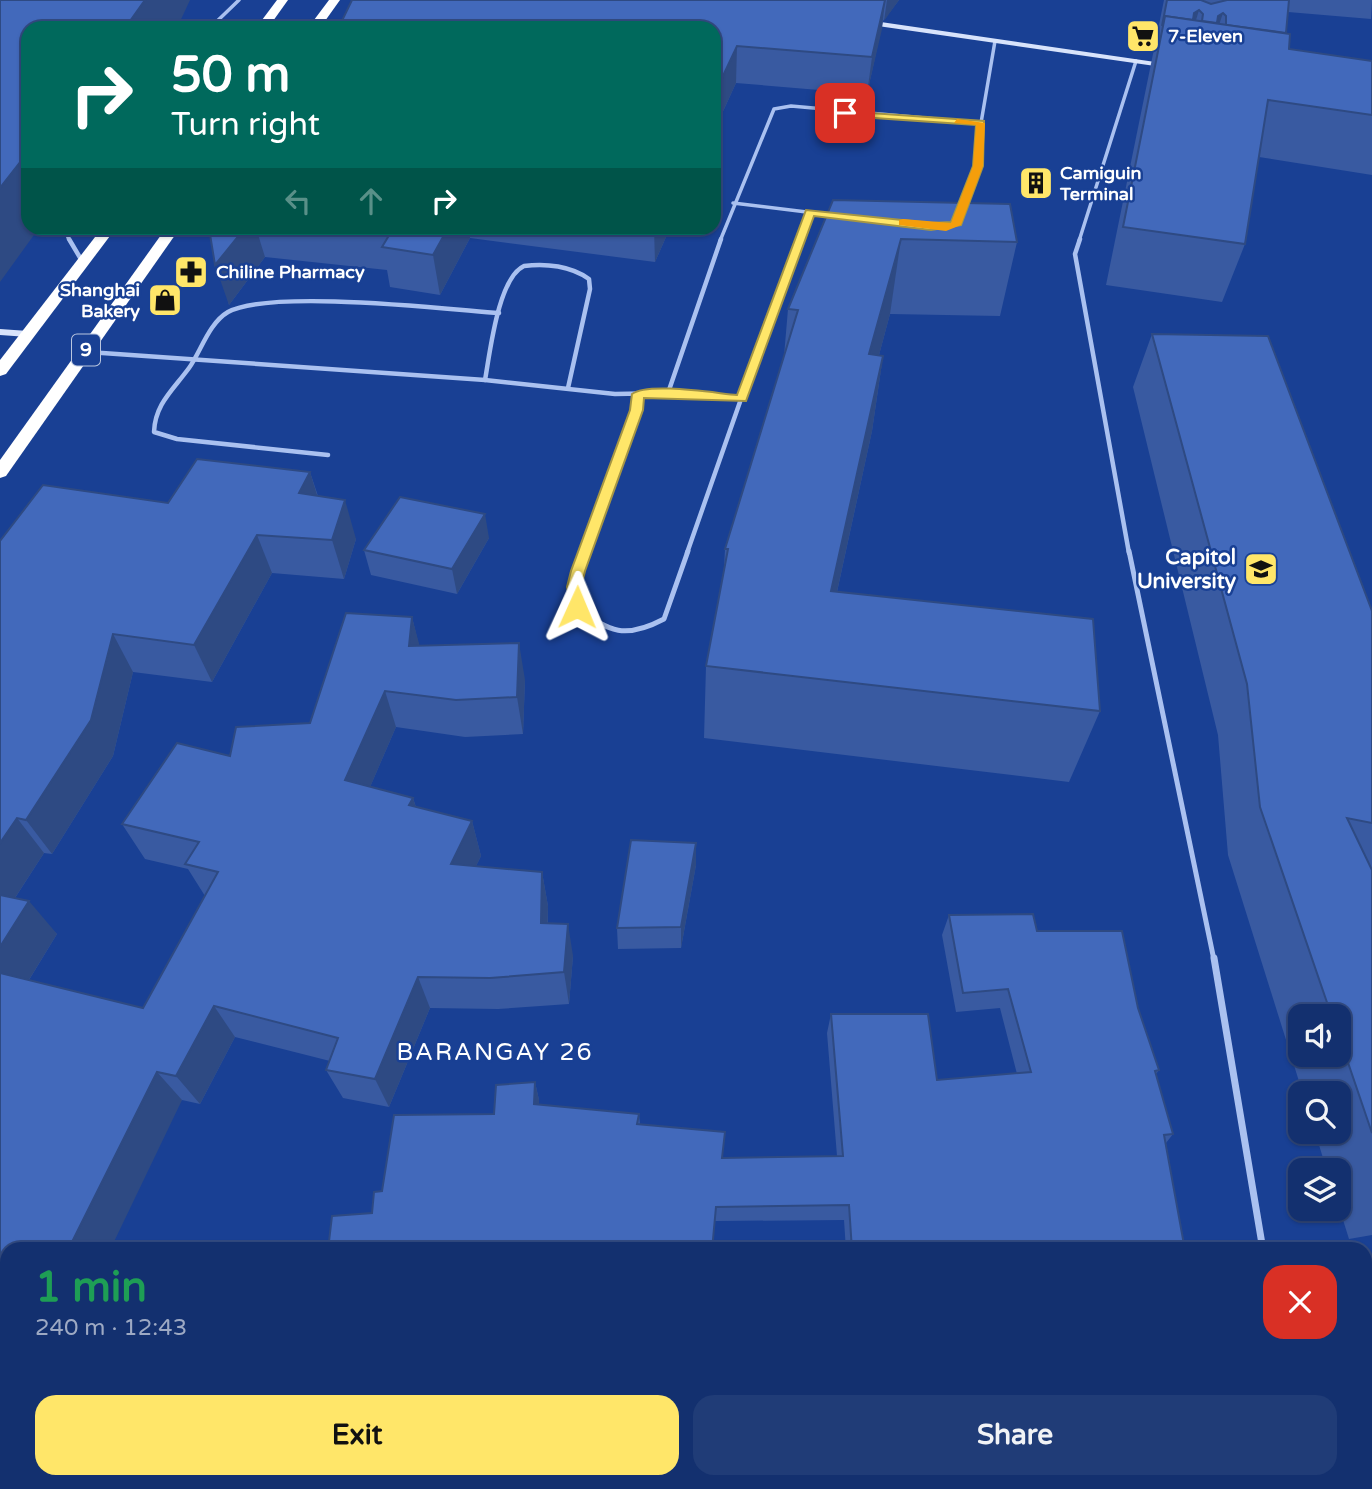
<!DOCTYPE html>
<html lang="en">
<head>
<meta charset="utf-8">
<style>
	body { margin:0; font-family:"Varela Round",sans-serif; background:#203c77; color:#f1f3f6; height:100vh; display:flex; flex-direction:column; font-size:26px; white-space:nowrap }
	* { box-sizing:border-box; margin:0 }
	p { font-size:23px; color:#9da9c3 }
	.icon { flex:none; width:38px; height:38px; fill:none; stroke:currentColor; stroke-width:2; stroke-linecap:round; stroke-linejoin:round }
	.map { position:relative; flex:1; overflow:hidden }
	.drawer { position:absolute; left:0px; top:1242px; width:1372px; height:247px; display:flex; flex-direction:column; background:#13306f; border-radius:21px 21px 0 0; box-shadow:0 2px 5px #0004,0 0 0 2px #324b82 }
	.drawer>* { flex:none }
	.top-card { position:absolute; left:21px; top:21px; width:700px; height:214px; border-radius:21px; box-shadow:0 2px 5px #0004,0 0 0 2px #324b82; background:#00695c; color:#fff; overflow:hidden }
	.buttons { position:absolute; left:1288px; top:1004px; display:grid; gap:14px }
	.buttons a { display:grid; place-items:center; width:63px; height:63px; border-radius:14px; background:#13306f; box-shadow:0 2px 5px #0004,0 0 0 2px #324b82; font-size:35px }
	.pin { position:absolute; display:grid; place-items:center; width:60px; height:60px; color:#fff; margin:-30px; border-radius:14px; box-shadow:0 4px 10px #0006 }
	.me { position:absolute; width:77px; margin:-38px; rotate:1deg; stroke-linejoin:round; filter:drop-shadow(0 0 5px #0008) }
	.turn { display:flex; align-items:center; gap:24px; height:147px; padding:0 35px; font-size:32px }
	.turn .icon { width:91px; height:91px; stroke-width:2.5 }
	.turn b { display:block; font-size:49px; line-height:60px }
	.lanes { display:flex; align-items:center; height:66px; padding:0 35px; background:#0003; justify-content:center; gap:35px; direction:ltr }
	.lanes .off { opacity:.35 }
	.round { display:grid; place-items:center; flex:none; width:74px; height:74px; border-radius:21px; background:#203c77 }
	.summary { display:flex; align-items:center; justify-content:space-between; height:119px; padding:0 35px }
	h1 { font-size:42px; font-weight:800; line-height:52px; color:#1e9e55 }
	.action { display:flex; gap:14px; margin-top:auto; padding:14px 35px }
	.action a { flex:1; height:80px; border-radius:21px; background:#ffe669; color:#111; font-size:28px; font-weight:800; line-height:80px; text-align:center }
	.action a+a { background:#203c77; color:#f1f3f6 }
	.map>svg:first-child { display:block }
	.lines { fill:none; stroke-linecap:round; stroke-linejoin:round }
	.lane-far3 { stroke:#aac1f0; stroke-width:3.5 }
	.lane-far2 { stroke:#aac1f0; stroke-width:4.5 }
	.lane-far1 { stroke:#aac1f0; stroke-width:5 }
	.lane { stroke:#aac1f0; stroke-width:7 }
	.street { stroke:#aac1f0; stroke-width:9 }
	.secondary { fill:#d8e3fb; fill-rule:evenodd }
	.highway { fill:#fff; fill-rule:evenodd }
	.wall { fill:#395aa1; fill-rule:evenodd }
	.shaded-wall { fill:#2e4a83 }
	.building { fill:#4269bb; stroke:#2e4a83; stroke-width:2 }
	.route { fill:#ffe669; stroke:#a69644; stroke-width:2 }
	.slow { fill:#f59e0b }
	.labels { text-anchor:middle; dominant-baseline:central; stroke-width:5; stroke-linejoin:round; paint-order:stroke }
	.far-poi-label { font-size:18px; font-weight:bold; fill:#fff; stroke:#194094; text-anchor:start }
	.shield { fill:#194094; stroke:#bac6df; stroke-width:2 }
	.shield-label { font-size:19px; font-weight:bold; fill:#fff }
	.poi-label { font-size:21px; font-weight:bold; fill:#fff; stroke:#194094; text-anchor:end }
	.quarter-label { font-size:24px; letter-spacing:2px; fill:#fff; stroke:#194094 }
</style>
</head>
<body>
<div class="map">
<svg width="1372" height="1489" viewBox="0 0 1372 1489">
	<rect width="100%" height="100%" fill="#194094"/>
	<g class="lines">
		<!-- lane-far3 -->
		<g class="lane-far3">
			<polyline points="210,28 239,0"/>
			<polyline points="733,203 831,215"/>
			<polyline points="962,208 978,166 981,123 995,41"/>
			<polyline points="63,228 70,241"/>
			<polyline points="720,241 774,109 791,106 981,123"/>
			<polyline points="799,241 810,212"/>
			<polyline points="1079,241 1136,61"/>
		</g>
		<!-- lane-far2 -->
		<g class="lane-far2">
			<polyline points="69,239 82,261"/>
			<polyline points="1080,239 1075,254 1129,553"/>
			<polyline points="88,352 485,380 615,394 668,393 741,399 687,553"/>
			<path d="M485,380C490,353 498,278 524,266C546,263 571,266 589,279L590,289L568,388"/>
			<polyline points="668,393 721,239"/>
			<polyline points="741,399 800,239"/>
			<path d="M328,455L177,439L154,432C155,404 173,390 189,368C201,351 209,323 228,312C270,289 445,309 499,313"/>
			<polyline points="586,553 636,410 638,394"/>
		</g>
		<!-- lane-far1 -->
		<g class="lane-far1">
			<path d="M586,551L574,587L577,607C609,633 626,639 664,619L688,551"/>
			<polyline points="1129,551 1214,960"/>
		</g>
		<!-- lane -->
		<polyline class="lane" points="1214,958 1263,1250"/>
		<!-- street -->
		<polyline class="street" points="1023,1482 1024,1489"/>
		<!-- secondary -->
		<g class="secondary">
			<polygon points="867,20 1169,64 1173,66 1169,68 864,24 863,22"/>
			<polygon points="0,329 28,331 33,334 28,337 0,335"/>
			<polygon points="1372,1390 1372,1410 1365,1411 1365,1391"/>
			<polygon points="882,1482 925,1482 922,1489 880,1489"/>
		</g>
		<!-- highway -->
		<g class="highway">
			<polygon points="277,0 288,0 268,28 256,28"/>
			<polygon points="329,0 340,0 320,28 308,28"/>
			<polygon points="102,228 116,228 6,374 0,376 0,360"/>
			<polygon points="166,228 180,228 6,476 0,478 0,460"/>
		</g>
	</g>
	<!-- wall -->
	<g class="wall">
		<polygon points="352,0 899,0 883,21 867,94 736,83 714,131 714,28 339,27"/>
		<polygon points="1164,0 1372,0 1371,19 1288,12 1286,33 1289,49 1372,61 1372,175 1259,157 1245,244 1222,302 1106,285"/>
		<polygon points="833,200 1017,242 1000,316 890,314 879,355 883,356 872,431 837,592 1100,711 1069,782 704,738 706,666 724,568 725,549 784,356 788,309"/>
		<polygon points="209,228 670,228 655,262 470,238 440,295 390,287 387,270 265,257 229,305"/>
		<path d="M1152,334L1372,611V1235L1349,1239L1339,1207V1171H1327L1315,1132H1339V1094H1303L1228,855L1218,735L1133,387ZM1300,1017H1339V1055H1300Z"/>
		<polygon points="310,472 318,496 356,539 344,579 272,573 212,682 133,672 113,756 52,854 44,853 15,898 57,934 29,980 143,1008 205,896 188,869 145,859 122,824 230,756 310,723 412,617 419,646 525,680 523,734 465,737 396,727 370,787 413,798 416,807 472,821 481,856 476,866 542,872 548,906 548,923 573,956 569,1004 498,1009 430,1008 389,1107 343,1098 326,1070 330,1061 235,1037 200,1104 182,1100 7,1250 7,1435 0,1433 0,541 168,503"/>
		<polygon points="489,538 457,594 371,575 364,550"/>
		<polygon points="696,865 681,948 618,949 617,928"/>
		<polygon points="949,915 1037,931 1138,1008 1159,1070 1156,1074 1173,1134 1166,1143 1185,1250 846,1250 844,1220 715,1221 372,1213 382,1191 494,1114 535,1082 539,1100 539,1105 639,1114 640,1124 722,1158 837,1156 827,1033 831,1014 937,1080 1017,1074 1000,1008 956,1012 942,935"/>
	</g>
	<!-- shaded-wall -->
	<g class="shaded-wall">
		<polygon points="145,0 190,0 177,28 125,28"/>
		<polygon points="885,0 882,29 867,94 872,57"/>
		<polygon points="887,0 899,0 884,21"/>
		<polygon points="1199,10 1189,44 1194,13"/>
		<polygon points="1223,13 1216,34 1218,16"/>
		<polygon points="737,46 736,83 714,131 714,95"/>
		<polygon points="28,152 28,228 39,228 0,282 0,188"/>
		<polygon points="245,228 256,228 265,257 229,305 215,265"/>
		<polygon points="448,228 469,228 470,238 440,295 433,255"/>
		<polygon points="654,228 670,228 655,262"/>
		<polygon points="901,239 890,314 859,430 869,354"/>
		<polygon points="883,356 872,431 821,665 831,591"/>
		<polygon points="310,472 322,511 299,493"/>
		<polygon points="345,500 356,539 344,579 332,540"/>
		<polygon points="485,514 489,538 457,594 452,569"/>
		<polygon points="257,535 272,573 212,682 194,645"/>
		<polygon points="412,617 422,655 409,646"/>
		<polygon points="113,634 133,672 113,756 52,854 26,820"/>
		<polygon points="519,643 525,680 523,734 517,697"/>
		<polygon points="385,691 396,727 358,815 345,780"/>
		<polygon points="413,798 424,833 409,805"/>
		<polygon points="17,818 44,853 0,921 0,843"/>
		<polygon points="472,821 481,856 461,897 451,864"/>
		<polygon points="696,843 696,865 681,948 681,927"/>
		<polygon points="542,872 548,906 547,956 541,923"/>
		<polygon points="29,901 57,934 16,1001 0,984 0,947"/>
		<polygon points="568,924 573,956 569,1004 564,972"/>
		<polygon points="418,977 430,1008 389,1107 375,1079"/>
		<polygon points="214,1006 235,1037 200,1104 176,1076"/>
		<polygon points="157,1072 182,1100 110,1250 72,1242"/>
		<polygon points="535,1082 539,1100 539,1121 534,1104"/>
		<polygon points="7,1371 7,1433 0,1431 0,1385"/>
		<rect x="567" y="1482" width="4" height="7"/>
	</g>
	<!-- building -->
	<g class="building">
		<polygon points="0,0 145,0 125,28 28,28 28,152 0,188"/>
		<polygon points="352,0 885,0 872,57 737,46 714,95 714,28 335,28 339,27"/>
		<polygon points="1167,0 1201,0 1211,4 1227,0 1289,0 1286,33 1226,25 1226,16 1223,13 1218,16 1217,23 1202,21 1203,14 1199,10 1194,13 1193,20 1165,16 1162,26"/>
		<polygon points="1165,16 1290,34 1289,49 1372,61 1372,115 1268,100 1245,244 1123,227"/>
		<polygon points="833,200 1010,204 1017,242 901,239 869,354 883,356 831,591 1093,619 1100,711 706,666 728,549 725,549 798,310 788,309"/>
		<polygon points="209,228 245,228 215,265"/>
		<polygon points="351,228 448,228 433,255 382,247 391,232"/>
		<polygon points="1152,334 1268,336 1372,611 1372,823 1347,818 1372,870 1372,1133 1339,1036 1339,1017 1332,1017 1260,807 1247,684"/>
		<polygon points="197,459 310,472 299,493 345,500 332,540 257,535 194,645 113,634 91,720 26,820 17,818 0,843 0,541 43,485 168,503"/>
		<polygon points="400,497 485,514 452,569 364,550"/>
		<polygon points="346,613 412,617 409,646 519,643 517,697 456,700 385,691 345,780 413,798 409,805 472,821 451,864 542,872 541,923 568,924 564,972 490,978 418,977 375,1079 326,1070 338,1038 214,1006 176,1076 157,1072 72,1242 131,1250 7,1250 7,1371 0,1385 0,973 143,1008 218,872 185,864 199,842 122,824 177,743 230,756 236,727 310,723"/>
		<polygon points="631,840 696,843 681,927 617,928"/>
		<polygon points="0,895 29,901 0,947"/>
		<polygon points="1033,914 1037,931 1122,931 1138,1008 1159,1070 1155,1071 1173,1134 1164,1135 1185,1250 852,1250 849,1205 716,1207 712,1250 328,1250 332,1216 372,1213 374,1192 382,1191 394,1115 494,1114 496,1085 535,1082 534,1104 639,1114 637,1124 725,1132 722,1158 843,1156 831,1014 928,1014 937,1080 1031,1072 1008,989 963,993 949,915"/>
		<rect x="451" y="1482" width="116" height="7"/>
	</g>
	<!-- route -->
	<path class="route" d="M842,111L984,121L983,166L961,225L931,230L814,216L746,401L644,398L643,410L585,571L581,587L584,607L577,612L572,611L567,587L571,571L630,410L632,394C648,382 714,393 737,395L806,210L931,223L951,222L973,166L976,125L845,116Z"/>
	<!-- slow -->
	<polygon class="slow" points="957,119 985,123 983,166 961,225 946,231 899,225 899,220 903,219 951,223 973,166 976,125 954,123"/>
	<!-- icons -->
	<defs>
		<g id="supermarket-square" transform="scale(1.75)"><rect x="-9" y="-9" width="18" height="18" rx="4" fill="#ffe669" stroke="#194094"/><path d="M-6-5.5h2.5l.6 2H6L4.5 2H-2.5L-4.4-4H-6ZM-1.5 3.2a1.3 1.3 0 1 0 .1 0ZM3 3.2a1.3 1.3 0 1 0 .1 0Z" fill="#111"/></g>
		<g id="building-square" transform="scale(1.75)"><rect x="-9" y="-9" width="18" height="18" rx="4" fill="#ffe669" stroke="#194094"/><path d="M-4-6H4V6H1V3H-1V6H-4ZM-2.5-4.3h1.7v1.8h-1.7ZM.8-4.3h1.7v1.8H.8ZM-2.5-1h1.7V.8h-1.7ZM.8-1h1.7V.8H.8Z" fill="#111"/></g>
		<g id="pharmacy-square" transform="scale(1.75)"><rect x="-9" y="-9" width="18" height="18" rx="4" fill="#ffe669" stroke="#194094"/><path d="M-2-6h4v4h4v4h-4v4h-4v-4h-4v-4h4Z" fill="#111"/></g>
		<g id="shop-square" transform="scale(1.75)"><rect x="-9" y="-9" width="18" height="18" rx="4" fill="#ffe669" stroke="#194094"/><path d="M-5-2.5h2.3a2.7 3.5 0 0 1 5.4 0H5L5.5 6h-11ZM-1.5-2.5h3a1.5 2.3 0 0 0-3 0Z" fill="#111"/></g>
		<g id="university-square" transform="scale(1.75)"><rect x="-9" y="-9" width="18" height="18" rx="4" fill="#ffe669" stroke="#194094"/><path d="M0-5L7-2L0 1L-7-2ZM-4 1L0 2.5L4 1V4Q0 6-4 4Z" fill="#111"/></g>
	</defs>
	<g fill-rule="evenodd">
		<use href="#supermarket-square" x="1143" y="36"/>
		<use href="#building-square" x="1036" y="183"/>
		<use href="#pharmacy-square" x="191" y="272"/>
		<use href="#shop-square" x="165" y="300"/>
		<use href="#university-square" x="1261" y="569"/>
	</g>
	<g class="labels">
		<!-- far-poi labels -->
		<g class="far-poi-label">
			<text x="1168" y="36">7-Eleven</text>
			<text x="1060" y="173">Camiguin<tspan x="1060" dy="21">Terminal</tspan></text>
			<text x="216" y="272">Chiline Pharmacy</text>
			<text x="140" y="290" text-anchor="end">Shanghai<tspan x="140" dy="21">Bakery</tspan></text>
		</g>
		<!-- shield labels -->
		<rect class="shield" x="72" y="334.5" width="28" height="31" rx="5"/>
		<g class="shield-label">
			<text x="86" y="350">9</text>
		</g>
		<!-- poi labels -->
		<g class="poi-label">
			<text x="1236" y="557">Capitol<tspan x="1236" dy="24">University</tspan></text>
		</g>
		<!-- quarter labels -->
		<g class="quarter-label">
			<text x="495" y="1052">BARANGAY 26</text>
		</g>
	</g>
</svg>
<div class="buttons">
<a><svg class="icon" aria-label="sound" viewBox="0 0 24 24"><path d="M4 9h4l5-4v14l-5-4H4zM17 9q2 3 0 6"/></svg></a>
<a><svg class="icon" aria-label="search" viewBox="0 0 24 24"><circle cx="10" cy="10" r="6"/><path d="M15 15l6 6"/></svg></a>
<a><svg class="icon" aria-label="layers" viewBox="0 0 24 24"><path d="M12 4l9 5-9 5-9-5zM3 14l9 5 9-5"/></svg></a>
</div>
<div class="pin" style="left:845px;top:113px;background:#d93025"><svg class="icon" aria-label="arrive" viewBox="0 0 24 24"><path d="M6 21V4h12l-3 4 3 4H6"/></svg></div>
<svg class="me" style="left:577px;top:607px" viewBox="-20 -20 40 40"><path d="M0-17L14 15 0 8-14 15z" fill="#ffe669" stroke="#fff" stroke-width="4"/></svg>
<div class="top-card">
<div class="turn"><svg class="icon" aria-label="right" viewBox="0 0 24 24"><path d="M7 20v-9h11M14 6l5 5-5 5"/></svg><div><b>50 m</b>Turn right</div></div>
<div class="lanes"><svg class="icon off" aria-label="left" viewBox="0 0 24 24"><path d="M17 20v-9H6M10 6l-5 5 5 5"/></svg><svg class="icon off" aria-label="ahead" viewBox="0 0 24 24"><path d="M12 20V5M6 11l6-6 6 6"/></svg><svg class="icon" aria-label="right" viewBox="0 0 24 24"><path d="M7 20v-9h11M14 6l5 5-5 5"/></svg></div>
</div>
<section class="drawer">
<div class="summary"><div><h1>1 min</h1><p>240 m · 12:43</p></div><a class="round" style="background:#d93025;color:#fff"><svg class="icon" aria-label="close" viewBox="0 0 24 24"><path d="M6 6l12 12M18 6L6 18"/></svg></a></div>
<div class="action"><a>Exit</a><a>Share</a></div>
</section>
</div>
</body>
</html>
